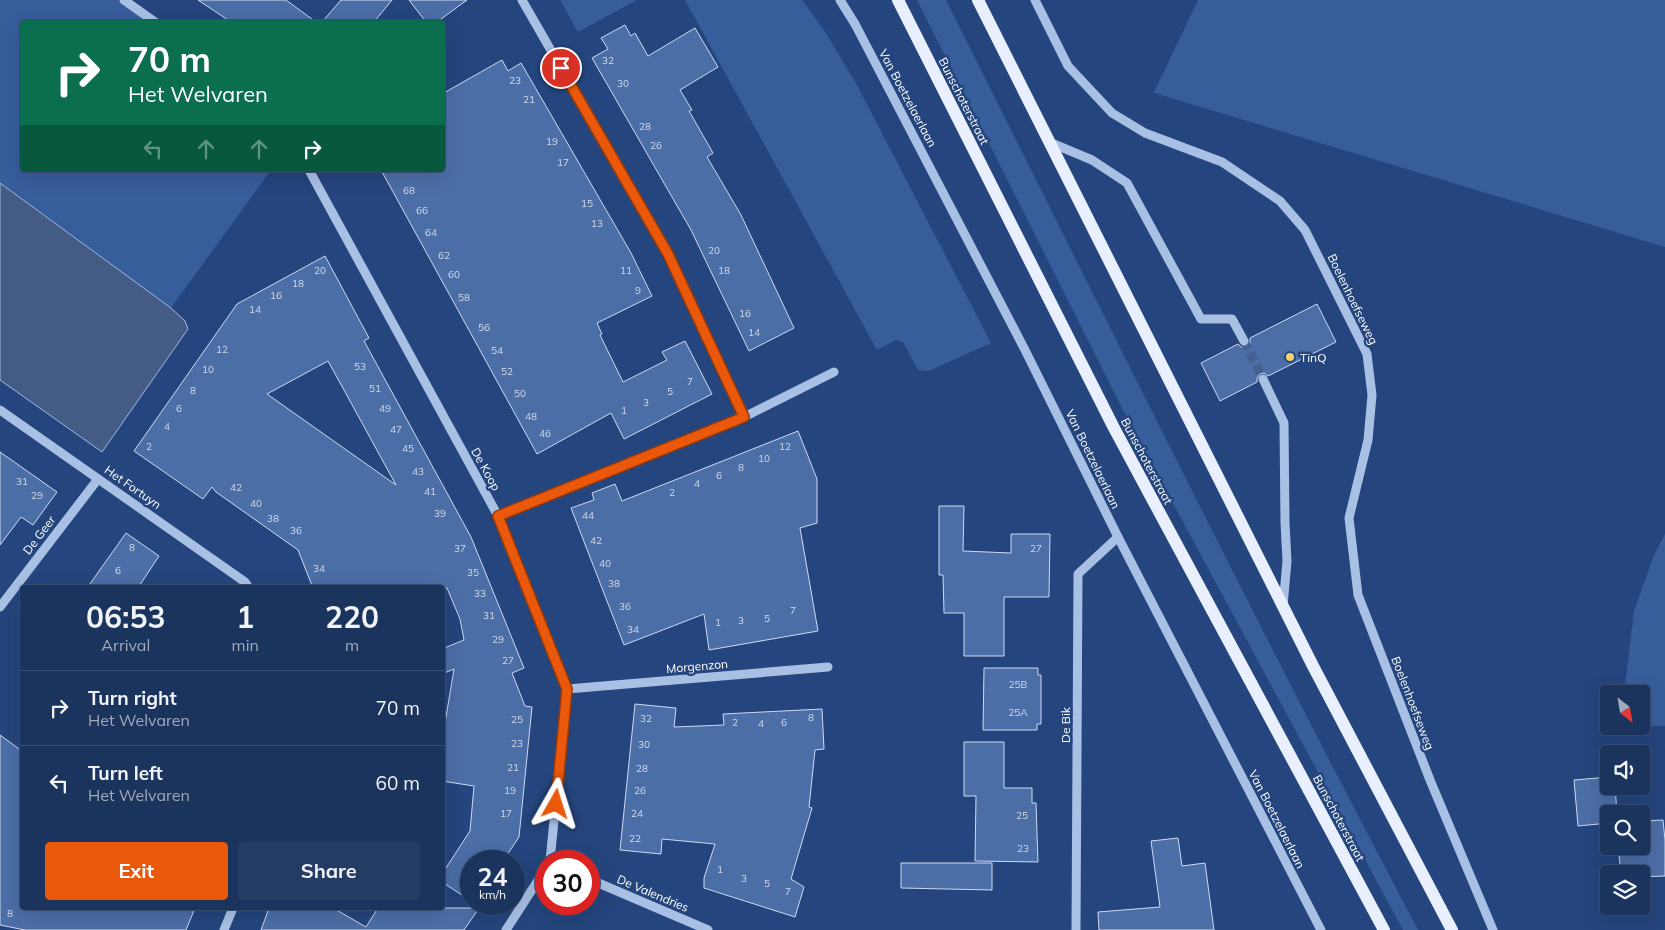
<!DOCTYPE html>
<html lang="en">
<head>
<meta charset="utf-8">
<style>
	body { margin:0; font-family:Mulish,sans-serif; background:#243c64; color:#f1f3f6; height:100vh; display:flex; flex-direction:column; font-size:19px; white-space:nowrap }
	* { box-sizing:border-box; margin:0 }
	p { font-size:16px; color:#a0aabc }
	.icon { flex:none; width:28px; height:28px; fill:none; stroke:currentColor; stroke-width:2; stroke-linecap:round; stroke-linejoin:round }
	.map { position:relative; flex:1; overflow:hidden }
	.drawer { position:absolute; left:20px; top:585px; width:425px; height:325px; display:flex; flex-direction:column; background:#1b345e; border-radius:5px; box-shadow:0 5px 20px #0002,0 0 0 1px #394f73 }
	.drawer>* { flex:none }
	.banner { position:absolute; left:20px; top:20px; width:425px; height:152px; border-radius:5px; box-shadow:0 5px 20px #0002,0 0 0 1px #394f73; background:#0b6e4f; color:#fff; overflow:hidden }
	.needle { width:32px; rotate:149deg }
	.tools { position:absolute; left:1600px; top:685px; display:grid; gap:10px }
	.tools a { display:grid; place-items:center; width:50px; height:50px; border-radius:5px; background:#1b345e; box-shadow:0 5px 20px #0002,0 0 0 1px #394f73; font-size:25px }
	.speed { position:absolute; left:460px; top:850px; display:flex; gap:10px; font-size:25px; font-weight:700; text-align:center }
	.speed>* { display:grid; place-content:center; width:65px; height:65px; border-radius:50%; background:#1b345e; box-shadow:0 5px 20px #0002,0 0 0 1px #394f73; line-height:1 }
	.speed small { font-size:12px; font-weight:400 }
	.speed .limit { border:8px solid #d22; background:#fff; color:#111 }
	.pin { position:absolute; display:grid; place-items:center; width:42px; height:42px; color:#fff; margin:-21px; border:2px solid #fff; border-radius:50%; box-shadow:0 1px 5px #0007 }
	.me { position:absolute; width:55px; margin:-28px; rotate:6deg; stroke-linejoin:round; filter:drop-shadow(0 0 4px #0008) }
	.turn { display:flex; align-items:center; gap:18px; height:105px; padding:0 25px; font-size:22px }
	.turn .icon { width:65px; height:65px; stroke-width:2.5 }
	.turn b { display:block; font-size:35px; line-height:42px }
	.lanes { display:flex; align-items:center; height:48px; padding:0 25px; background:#0003; justify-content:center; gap:25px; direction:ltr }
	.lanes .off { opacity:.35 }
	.eta { display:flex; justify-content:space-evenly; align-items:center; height:85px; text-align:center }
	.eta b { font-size:30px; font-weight:700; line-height:35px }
	.cta { display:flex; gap:10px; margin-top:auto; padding:10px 25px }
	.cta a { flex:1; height:58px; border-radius:5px; background:#ea580c; color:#fff; font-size:20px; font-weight:700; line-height:58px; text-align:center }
	.cta a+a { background:#243c64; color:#f1f3f6 }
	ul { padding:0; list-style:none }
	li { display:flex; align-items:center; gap:15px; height:75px; padding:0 25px; border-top:1px solid #394f73 }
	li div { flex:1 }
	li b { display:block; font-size:19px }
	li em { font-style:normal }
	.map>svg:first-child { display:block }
	.green { fill:#375d9b }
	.water { fill:#445c85; stroke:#9dbae6 }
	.building { fill:#4c6ea6; stroke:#ccdbf4; fill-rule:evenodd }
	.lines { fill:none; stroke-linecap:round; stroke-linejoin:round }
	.minor-tunnel { stroke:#456190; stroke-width:9; stroke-dasharray:9 4.5; stroke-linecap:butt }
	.minor { stroke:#a9c0e5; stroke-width:9 }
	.major { stroke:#e9effd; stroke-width:12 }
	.route-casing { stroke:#983908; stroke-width:12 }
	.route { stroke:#ea580c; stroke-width:9 }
	.poi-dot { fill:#f0d36c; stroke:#24457d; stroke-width:2 }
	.labels { text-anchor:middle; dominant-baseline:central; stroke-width:5; stroke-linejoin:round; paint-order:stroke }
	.number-label { font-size:10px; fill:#d2dbe9 }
	.street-label { font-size:12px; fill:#fff; stroke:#24457d }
	.poi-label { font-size:12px; fill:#fff; stroke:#24457d; text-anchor:start }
</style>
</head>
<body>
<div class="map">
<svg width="1665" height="930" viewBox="0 0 1665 930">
	<rect width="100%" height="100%" fill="#24457d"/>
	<!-- green -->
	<g class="green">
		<polygon points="0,0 123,0 152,22 22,22 22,170 271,170 171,308 0,183"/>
		<polygon points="560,0 637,0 578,32"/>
		<polygon points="685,0 802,0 824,30 858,87 991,343 929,371 918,370 903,342 896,340 877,350"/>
		<path d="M917,0H946C1102,311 1256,623 1418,930H1403L1128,420Z"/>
		<polygon points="1198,0 1665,0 1665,247 1151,92 1154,92"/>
		<polygon points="1665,534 1665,726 1620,727 1641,726 1641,694 1624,694 1634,611 1654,555"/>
	</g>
	<!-- water -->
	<polygon class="water" points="0,183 171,308 185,321 188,329 102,452 0,380"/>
	<!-- building -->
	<g class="building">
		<polygon points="198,0 286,0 316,22 231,22"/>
		<polygon points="341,0 392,0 374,22 322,22"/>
		<polygon points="409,0 467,0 437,22 426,22"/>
		<polygon points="625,25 631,36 635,33 648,56 695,28 718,67 680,90 692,110 689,111 713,153 707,157 741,215 794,328 749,351 691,230 592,58 608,49 601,38"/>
		<polygon points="502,60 508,71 521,63 631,253 652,296 597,323 602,334 600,335 623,382 667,360 662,352 685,341 712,394 624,439 611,413 537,454 381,170 442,170 442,94"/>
		<path d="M325,256L369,338L364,341L471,537L524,668L512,673L525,706L532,707L519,837L503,861H471V901L442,882V874L470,831L474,786L442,781V741L454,669L442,674V649L464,640L460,619L447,588H313L298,550L216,492L212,487L203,499L134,451L237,304ZM328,361L344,390L396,485L267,394Z"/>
		<polygon points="1317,304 1336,342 1268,376 1264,373 1260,374 1257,378 1257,382 1220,401 1201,363 1238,344 1241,347 1247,347 1250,344 1250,338"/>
		<polygon points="798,431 817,479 817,523 800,528 818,631 709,650 704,614 624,645 571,508 594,500 592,493 615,484 622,501"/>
		<polygon points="0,452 57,492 33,525 21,517 0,545"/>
		<polygon points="939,506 964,506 963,551 1011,553 1011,534 1050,534 1049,597 1004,597 1004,656 964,656 964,613 944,613 943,575 939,575"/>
		<polygon points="126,533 159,556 138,588 87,588"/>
		<polygon points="984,668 1038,668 1038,675 1041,675 1041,724 1037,724 1037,730 983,730"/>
		<polygon points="635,704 676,708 674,727 724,725 723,714 822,709 824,749 815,750 809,807 812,808 791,879 804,887 795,917 704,888 704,878 715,844 662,839 661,854 620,850"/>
		<polygon points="0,735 22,751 22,908 195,908 186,930 25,930 0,925"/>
		<polygon points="964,742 1004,742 1004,788 1032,788 1032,803 1036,803 1038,862 975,861 976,796 964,796"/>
		<polygon points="1609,777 1609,786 1615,786 1617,814 1609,814 1609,823 1578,826 1574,780"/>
		<polygon points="1663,820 1665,840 1665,876 1641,877 1641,874 1621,874 1618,846 1641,846 1641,821"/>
		<polygon points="1178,838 1182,866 1205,863 1214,930 1099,930 1098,912 1160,907 1151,841"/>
		<polygon points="901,863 992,863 992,890 901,888"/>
		<polygon points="269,908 333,908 366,927 378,908 479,908 464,930 261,930"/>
	</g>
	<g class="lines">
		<!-- minor-tunnel -->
		<polyline class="minor-tunnel" points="1244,341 1263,379"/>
		<!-- minor -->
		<g class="minor">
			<polyline points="124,0 155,22"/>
			<polyline points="522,0 668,254 744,417"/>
			<polyline points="840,0 855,24 1025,350 1118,537 1321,930"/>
			<polyline points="1035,0 1068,66 1112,113 1145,133 1222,162 1280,201 1305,230 1367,354 1372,395 1368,440 1349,518 1358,595 1430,780 1493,930"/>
			<polyline points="1049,142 1092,160 1127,183 1201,319 1232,319 1244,341"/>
			<polyline points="309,170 498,516 567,689 550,861"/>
			<polyline points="1263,379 1284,423 1285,523 1287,561 1283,606"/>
			<polyline points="0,410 245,582 249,588"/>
			<polyline points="498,516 744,417 834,372"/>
			<polyline points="0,607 98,479"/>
			<polyline points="567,689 828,667"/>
			<polyline points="589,879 708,930"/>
			<polyline points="224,930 233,908"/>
			<polyline points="506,930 546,868"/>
			<polyline points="1076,930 1078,574 1118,537"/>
		</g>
		<!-- major -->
		<g class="major">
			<polyline points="898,0 1114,428 1384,930"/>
			<polyline points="978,0 1313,666 1452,930"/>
		</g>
	</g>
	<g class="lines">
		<!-- route casing -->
		<g class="route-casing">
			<polyline id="route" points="556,804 567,689 498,516 744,417 668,254 561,68"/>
		</g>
		<!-- route -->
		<use href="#route" class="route"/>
	</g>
	<!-- markers -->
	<circle class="poi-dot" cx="1290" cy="357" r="5"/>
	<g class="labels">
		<!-- number labels -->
		<g class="number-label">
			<text x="608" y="60">32</text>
			<text x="515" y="80">23</text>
			<text x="623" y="83">30</text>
			<text x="529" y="99">21</text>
			<text x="645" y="126">28</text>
			<text x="552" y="141">19</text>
			<text x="656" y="145">26</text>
			<text x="563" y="162">17</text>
			<text x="409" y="190">68</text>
			<text x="587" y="203">15</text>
			<text x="422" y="210">66</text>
			<text x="597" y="223">13</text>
			<text x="431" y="232">64</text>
			<text x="714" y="250">20</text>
			<text x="444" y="255">62</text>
			<text x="320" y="270">20</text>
			<text x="626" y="270">11</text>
			<text x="724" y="270">18</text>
			<text x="454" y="274">60</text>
			<text x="298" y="283">18</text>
			<text x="638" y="290">9</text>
			<text x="276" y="295">16</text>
			<text x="464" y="297">58</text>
			<text x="255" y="309">14</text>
			<text x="745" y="313">16</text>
			<text x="484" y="327">56</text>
			<text x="754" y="332">14</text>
			<text x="222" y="349">12</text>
			<text x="497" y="350">54</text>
			<text x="360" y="366">53</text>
			<text x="208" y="369">10</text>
			<text x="507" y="371">52</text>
			<text x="690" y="381">7</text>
			<text x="375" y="388">51</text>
			<text x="193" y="390">8</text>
			<text x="670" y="391">5</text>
			<text x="520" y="393">50</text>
			<text x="646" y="402">3</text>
			<text x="179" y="408">6</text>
			<text x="385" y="408">49</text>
			<text x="624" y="410">1</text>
			<text x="531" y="416">48</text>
			<text x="167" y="426">4</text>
			<text x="396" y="429">47</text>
			<text x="545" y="433">46</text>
			<text x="149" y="446">2</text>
			<text x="785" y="446">12</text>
			<text x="408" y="448">45</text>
			<text x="764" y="458">10</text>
			<text x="741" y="467">8</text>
			<text x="418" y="471">43</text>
			<text x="719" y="475">6</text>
			<text x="22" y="481">31</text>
			<text x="697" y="483">4</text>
			<text x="236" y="487">42</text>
			<text x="430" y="491">41</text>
			<text x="672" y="492">2</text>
			<text x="37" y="495">29</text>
			<text x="256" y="503">40</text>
			<text x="440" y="513">39</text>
			<text x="588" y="515">44</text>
			<text x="273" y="518">38</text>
			<text x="296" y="530">36</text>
			<text x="596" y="540">42</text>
			<text x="132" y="547">8</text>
			<text x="460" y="548">37</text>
			<text x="1036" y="548">27</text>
			<text x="605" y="563">40</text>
			<text x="319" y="568">34</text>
			<text x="118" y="570">6</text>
			<text x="473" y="572">35</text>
			<text x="614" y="583">38</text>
			<text x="480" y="593">33</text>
			<text x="625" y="606">36</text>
			<text x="793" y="610">7</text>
			<text x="489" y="615">31</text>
			<text x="767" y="618">5</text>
			<text x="741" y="620">3</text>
			<text x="718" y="622">1</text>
			<text x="633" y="629">34</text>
			<text x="498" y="639">29</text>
			<text x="508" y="660">27</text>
			<text x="1018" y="684">25B</text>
			<text x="1018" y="712">25A</text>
			<text x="811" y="717">8</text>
			<text x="646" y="718">32</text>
			<text x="517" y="719">25</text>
			<text x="735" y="722">2</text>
			<text x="784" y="722">6</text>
			<text x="761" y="723">4</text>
			<text x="517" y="743">23</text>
			<text x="644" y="744">30</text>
			<text x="513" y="767">21</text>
			<text x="642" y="768">28</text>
			<text x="510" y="790">19</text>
			<text x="640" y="790">26</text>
			<text x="506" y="813">17</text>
			<text x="637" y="813">24</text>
			<text x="1022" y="815">25</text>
			<text x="635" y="838">22</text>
			<text x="1023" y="848">23</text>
			<text x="720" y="869">1</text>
			<text x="744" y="878">3</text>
			<text x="767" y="883">5</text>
			<text x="788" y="891">7</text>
			<text x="10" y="913">8</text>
		</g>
		<!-- street labels -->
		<g class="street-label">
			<text transform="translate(908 98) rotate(62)">Van Boetzelaerlaan</text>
			<text transform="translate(964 101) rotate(63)">Bunschoterstraat</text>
			<text transform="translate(1353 299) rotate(64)">Boelenhoefseweg</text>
			<text transform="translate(1093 459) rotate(64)">Van Boetzelaerlaan</text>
			<text transform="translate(1147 461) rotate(62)">Bunschoterstraat</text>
			<text transform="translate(486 469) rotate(61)">De Koop</text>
			<text transform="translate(133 487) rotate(35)">Het Fortuyn</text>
			<text transform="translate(39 535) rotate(-53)">De Geer</text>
			<text transform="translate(697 666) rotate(-5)">Morgenzon</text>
			<text transform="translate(1413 703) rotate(69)">Boelenhoefseweg</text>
			<text transform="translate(1065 725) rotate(-90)">De Bik</text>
			<text transform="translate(1339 818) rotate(62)">Bunschoterstraat</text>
			<text transform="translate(1277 819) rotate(63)">Van Boetzelaerlaan</text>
			<text transform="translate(653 893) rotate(23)">De Valendries</text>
		</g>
		<!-- poi labels -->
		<g class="poi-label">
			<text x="1300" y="357">TinQ</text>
		</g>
	</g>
</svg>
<div class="tools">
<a><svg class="needle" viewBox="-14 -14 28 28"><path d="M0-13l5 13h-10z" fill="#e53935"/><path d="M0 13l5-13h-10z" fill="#a0aabc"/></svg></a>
<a><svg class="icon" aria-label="sound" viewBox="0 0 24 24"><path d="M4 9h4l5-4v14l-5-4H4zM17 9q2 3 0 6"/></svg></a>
<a><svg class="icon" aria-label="search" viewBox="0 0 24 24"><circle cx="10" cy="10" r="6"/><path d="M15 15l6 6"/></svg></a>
<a><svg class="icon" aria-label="layers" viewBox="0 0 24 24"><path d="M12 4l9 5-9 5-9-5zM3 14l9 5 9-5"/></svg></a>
</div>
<div class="speed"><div>24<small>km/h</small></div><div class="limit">30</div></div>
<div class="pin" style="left:561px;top:68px;background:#d93025"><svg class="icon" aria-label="arrive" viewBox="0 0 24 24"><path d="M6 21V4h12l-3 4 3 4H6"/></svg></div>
<svg class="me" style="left:556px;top:804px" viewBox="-20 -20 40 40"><path d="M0-17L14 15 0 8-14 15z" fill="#ea580c" stroke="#fff" stroke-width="4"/></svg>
<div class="banner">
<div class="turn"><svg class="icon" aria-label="right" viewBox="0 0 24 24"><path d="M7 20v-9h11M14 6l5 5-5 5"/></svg><div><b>70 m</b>Het Welvaren</div></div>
<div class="lanes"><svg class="icon off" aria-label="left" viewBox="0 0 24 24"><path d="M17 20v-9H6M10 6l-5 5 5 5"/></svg><svg class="icon off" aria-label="ahead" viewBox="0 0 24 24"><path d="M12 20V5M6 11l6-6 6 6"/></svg><svg class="icon off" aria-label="ahead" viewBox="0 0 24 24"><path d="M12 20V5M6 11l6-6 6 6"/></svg><svg class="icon" aria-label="right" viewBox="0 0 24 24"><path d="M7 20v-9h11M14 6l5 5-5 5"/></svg></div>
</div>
<section class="drawer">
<div class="eta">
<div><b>06:53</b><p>Arrival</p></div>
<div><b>1</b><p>min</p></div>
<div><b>220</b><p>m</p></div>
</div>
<ul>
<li><svg class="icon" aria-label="right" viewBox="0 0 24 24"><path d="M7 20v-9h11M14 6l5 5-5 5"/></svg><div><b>Turn right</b><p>Het Welvaren</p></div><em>70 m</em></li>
<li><svg class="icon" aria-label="left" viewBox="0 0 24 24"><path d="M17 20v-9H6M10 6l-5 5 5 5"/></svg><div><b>Turn left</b><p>Het Welvaren</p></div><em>60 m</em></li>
</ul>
<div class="cta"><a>Exit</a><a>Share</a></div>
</section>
</div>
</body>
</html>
